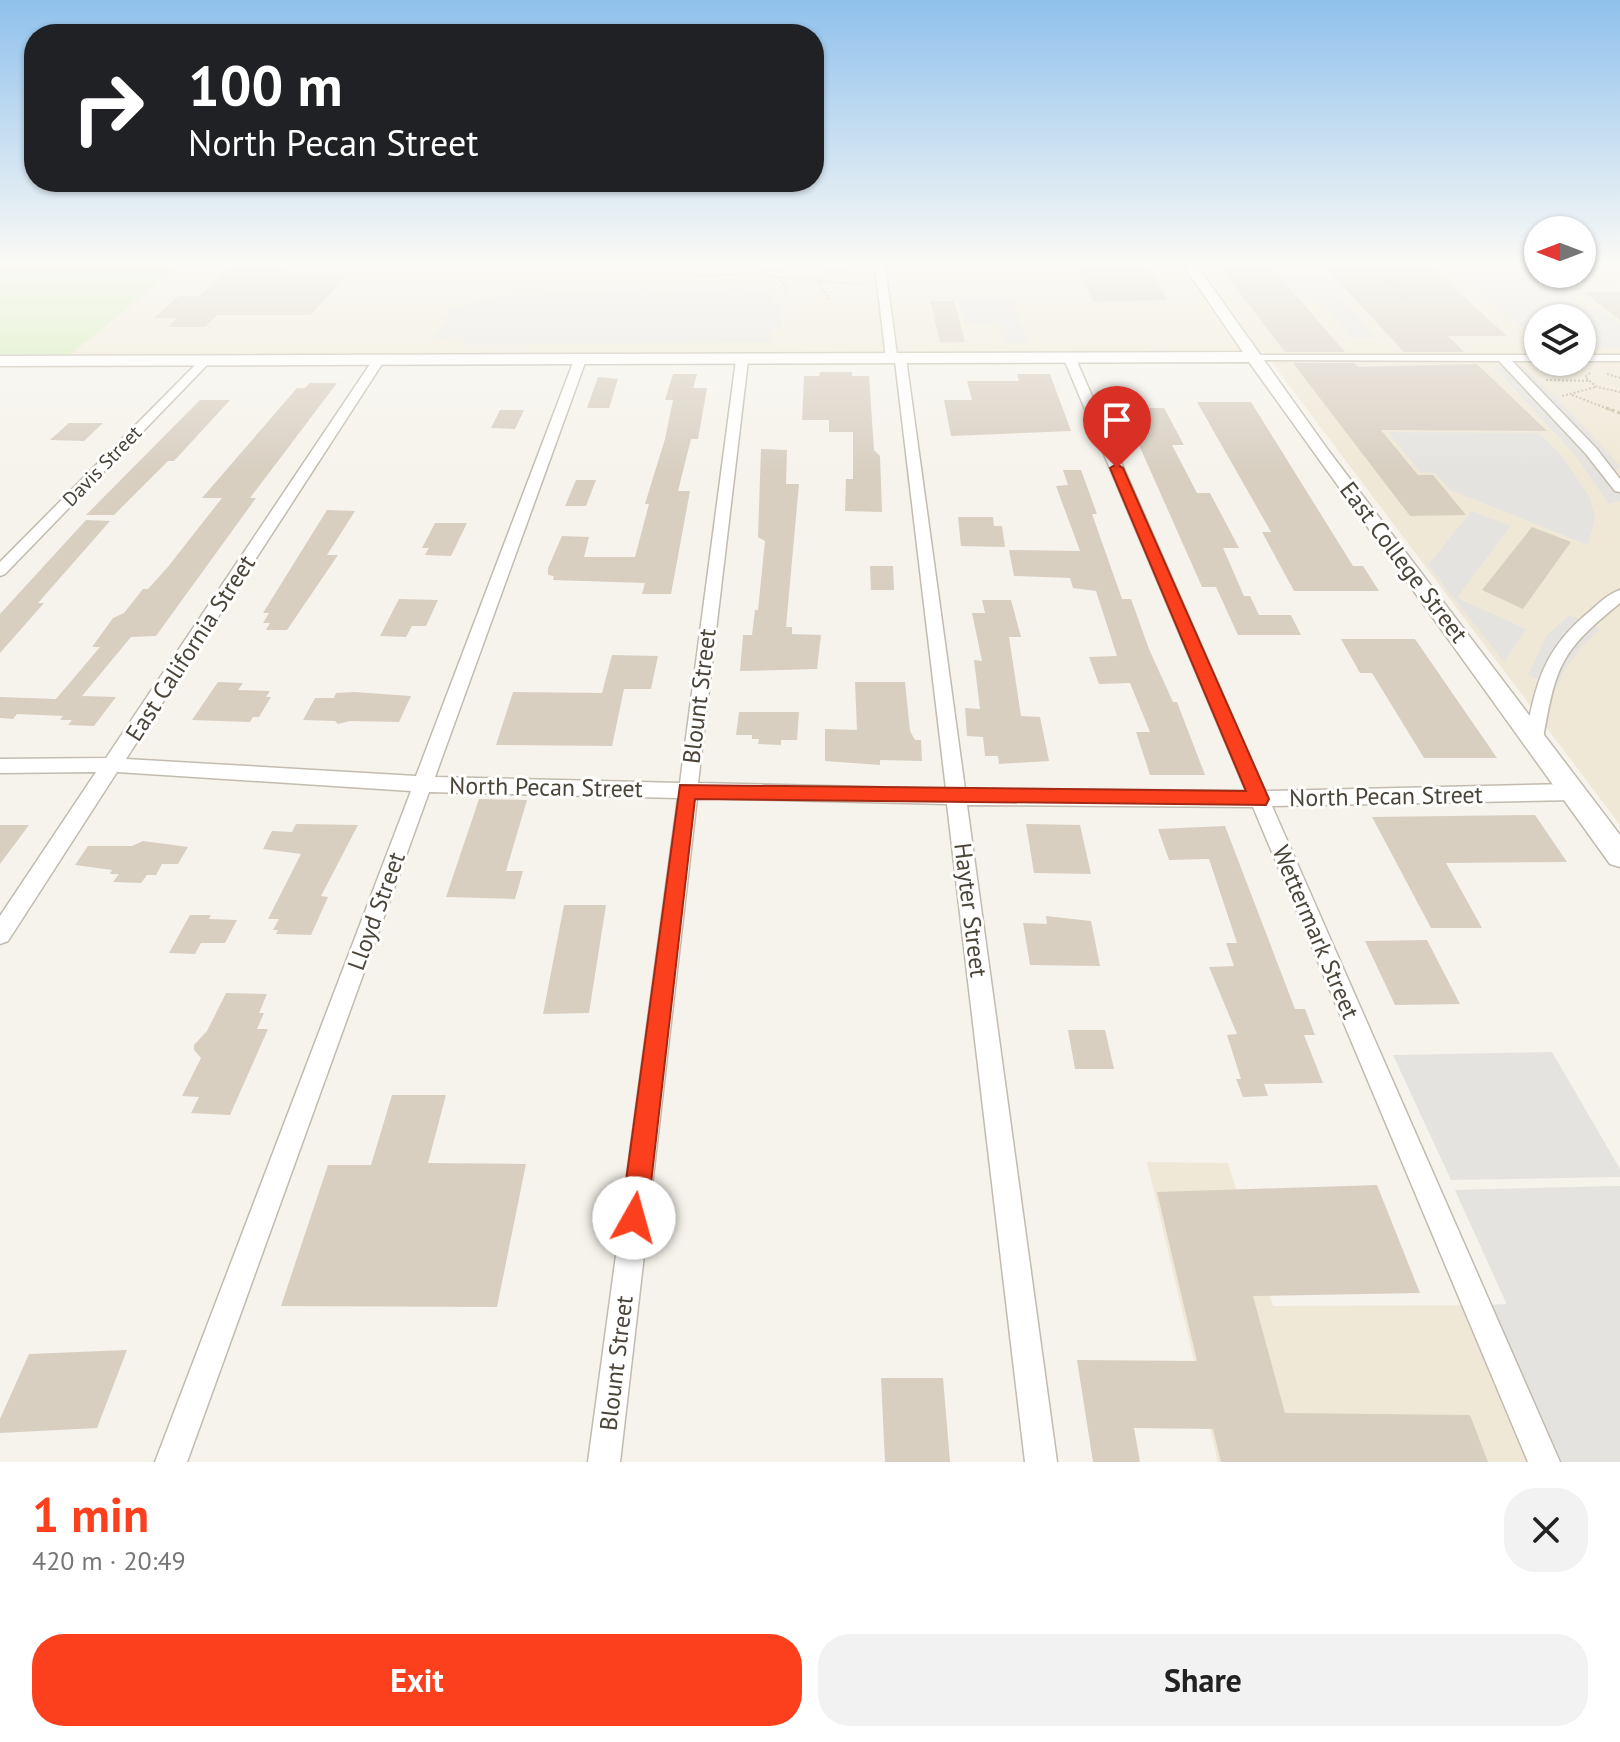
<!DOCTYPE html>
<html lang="en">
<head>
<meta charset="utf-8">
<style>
	body { margin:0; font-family:"PT Sans",sans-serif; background:#f2f2f2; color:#222; height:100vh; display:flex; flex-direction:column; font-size:30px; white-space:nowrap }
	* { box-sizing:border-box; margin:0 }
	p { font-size:26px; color:#767676 }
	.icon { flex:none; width:44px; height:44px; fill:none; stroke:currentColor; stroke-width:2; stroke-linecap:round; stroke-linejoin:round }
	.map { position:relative; height:1462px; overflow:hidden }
	.panel { display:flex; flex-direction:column; background:#fff; flex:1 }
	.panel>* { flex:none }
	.hud { position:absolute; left:24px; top:24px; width:800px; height:168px; border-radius:32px; box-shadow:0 2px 6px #0004; background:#202124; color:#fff; overflow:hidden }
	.needle { width:52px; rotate:270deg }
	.buttons { position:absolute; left:1524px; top:216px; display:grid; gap:16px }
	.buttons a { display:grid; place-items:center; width:72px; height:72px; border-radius:50%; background:#fff; box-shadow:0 2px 6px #0004; font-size:40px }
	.pin { position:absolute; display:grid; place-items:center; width:68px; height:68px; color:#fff; margin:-82px -34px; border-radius:50% 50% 50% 0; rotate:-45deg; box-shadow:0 0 8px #0007 }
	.pin .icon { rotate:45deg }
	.me { position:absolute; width:88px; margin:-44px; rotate:7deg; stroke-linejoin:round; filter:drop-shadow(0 0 6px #0008) }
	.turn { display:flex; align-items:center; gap:28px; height:168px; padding:0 32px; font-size:36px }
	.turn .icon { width:104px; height:104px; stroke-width:2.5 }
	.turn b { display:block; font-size:56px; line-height:68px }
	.round { display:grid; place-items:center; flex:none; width:84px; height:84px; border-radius:32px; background:#f2f2f2 }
	.headline { display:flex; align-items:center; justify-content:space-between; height:136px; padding:0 32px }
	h1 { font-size:48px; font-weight:700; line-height:60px; color:#fc3f1d }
	.button { display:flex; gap:16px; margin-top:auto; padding:16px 32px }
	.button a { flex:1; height:92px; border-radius:32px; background:#fc3f1d; color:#fff; font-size:32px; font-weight:700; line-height:92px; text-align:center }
	.button a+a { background:#f2f2f2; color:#222 }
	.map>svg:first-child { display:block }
	.education { fill:#efe8d6; fill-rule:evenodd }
	.green { fill:#d2eab5 }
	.parking { fill:#e5e3e0 }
	.building { fill:#d8cfc1 }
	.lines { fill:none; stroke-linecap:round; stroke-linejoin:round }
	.minor-casing { stroke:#c2bbae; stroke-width:3 }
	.tertiary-casing { stroke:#c2bbae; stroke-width:3 }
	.path-far1 { stroke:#c4b79f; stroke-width:2; stroke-dasharray:2 2; stroke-linecap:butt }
	.path { stroke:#c4b79f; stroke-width:3; stroke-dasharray:3 3; stroke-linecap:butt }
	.minor { fill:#fff; fill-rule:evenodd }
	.tertiary { fill:#fff; fill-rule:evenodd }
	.route { fill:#fc3f1d; stroke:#a42913; stroke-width:2 }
	.labels { text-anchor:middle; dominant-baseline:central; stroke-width:6; stroke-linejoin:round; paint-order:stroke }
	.far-street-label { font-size:20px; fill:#4b4439; stroke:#fff }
	.street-label { font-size:24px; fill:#4b4439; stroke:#fff }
</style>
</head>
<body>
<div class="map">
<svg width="1620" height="1462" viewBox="0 0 1620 1462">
	<rect width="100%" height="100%" fill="#f6f3ec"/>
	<!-- education -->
	<g class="education">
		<path d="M0,266H1538V274H1582V266H1620V825L1264,352L355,357L0,355ZM1538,318H1582V362H1538Z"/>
		<polygon points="1147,1162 1228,1163 1273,1306 1507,1305 1455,1190 1620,1186 1620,1462 1218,1462"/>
	</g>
	<!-- green -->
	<polygon class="green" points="0,266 178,266 69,356 0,355"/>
	<!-- parking -->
	<g class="parking">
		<polygon points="1449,266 1538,266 1538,274 1560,274 1579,287 1562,288 1589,309 1600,309 1620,324 1620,348 1582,348 1582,318 1538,318 1538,342"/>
		<polygon points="1449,276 1464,290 1335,291 1378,338 1351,338 1315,298 1296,298 1298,303 1247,302 1226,277"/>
		<polygon points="648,289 649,293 736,289 772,291 772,303 782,302 782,328 771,332 770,342 463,345 464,338 456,337 433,341 451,308 508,295 588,294"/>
		<polygon points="1011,298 1028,343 1004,343 997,324 965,325 958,299"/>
		<polygon points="1493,366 1523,366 1559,400 1620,466 1615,473 1620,480 1620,501 1609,504 1575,455"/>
		<polygon points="1388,432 1539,433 1562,456 1590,498 1595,518 1588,545 1450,490 1435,473 1420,472"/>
		<polygon points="1472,511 1511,526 1457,598 1526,629 1504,662 1428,565"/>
		<polygon points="1570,615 1600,629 1581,647 1564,671 1558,687 1528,675 1547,635"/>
		<polygon points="1552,1052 1620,1169 1620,1177 1451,1180 1393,1055"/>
		<polygon points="1620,1186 1620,1462 1560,1462 1490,1305 1507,1304 1455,1190"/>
	</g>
	<!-- building -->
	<g class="building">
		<polygon points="230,266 290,266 282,274 347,274 311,315 217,315 205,327 167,327 177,318 154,318 179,296 199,296"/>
		<polygon points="1076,266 1146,266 1168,300 1094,302"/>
		<polygon points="1219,266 1270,266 1345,352 1285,352"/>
		<polygon points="1324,266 1430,266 1507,336 1448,336 1464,352 1404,352"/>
		<polygon points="1584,292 1620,292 1620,320"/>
		<polygon points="930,301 954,301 965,342 940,342"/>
		<polygon points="1293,363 1354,363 1358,367 1477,364 1547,431 1381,430 1418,475 1433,475 1466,515 1410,516"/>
		<polygon points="820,372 852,372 852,376 869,376 874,450 880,456 882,512 845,511 846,479 853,479 853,432 829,432 829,420 802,420 804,376 819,376"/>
		<polygon points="673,374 697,374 693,388 707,388 698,439 691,439 678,491 690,491 671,594 642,594 645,583 553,580 554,576 548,575 548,568 562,536 589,537 584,557 635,557 649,504 645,504 665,439 673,400 665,400"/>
		<polygon points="1017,374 1050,374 1071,431 951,436 944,400 972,400 967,381 1019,381"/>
		<polygon points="598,377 618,379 609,408 587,408"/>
		<polygon points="310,383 337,383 250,498 256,498 156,636 131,637 82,696 116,697 94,726 68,725 72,720 60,720 63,716 17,714 13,719 0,718 0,697 56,699 100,647 92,647 113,618 124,613 143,589 148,589 167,568 222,498 202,498 297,388 305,388"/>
		<polygon points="200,400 230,400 174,461 168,461 114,515 86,515"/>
		<polygon points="1197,402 1251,402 1353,566 1363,566 1379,591 1294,591 1262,532 1271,532"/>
		<polygon points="1114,408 1164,408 1184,445 1172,445 1197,493 1210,493 1239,548 1223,548 1244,596 1250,596 1259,615 1291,615 1301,635 1238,635 1216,587 1202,587 1139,445 1131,445"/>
		<polygon points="500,410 524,410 515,429 491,428"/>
		<polygon points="69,423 103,423 84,441 50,440"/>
		<polygon points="761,449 787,450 786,484 799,484 786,627 792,627 792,634 821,635 817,669 740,671 743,635 752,635 755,610 758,610 765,541 758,537"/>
		<polygon points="1063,470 1081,470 1097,514 1092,514 1122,599 1131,599 1149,649 1173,702 1177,702 1205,775 1150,775 1136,732 1150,732 1130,683 1099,684 1089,657 1117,656 1096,591 1073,588 1070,578 1014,576 1009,550 1080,551 1056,486 1068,485"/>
		<polygon points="576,480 596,480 586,506 565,506"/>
		<polygon points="327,510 355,511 327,555 338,555 287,630 266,630 270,623 263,623 269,613 263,613"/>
		<polygon points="958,517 993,517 994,526 1002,526 1005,547 961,546"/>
		<polygon points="86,520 110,521 38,603 44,603 0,653 0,614"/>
		<polygon points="435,523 467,523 451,556 425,555 429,548 422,548"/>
		<polygon points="1532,527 1571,542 1523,609 1482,590"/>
		<polygon points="870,566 893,566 894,590 871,590"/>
		<polygon points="399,599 438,600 426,626 412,626 406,637 380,636"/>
		<polygon points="982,600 1011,600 1021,637 1009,637 1021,716 1040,717 1049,761 999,764 998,756 985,756 983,737 967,736 965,708 980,709 974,660 982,661 972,613 985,613"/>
		<polygon points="1341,639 1415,639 1497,758 1424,758 1372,673 1360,673"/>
		<polygon points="612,655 658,656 651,689 624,689 612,746 496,745 513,692 602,693"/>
		<polygon points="218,682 243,683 238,690 270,691 266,697 271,697 259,717 253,717 250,722 192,720"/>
		<polygon points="855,682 905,682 910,731 915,740 921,740 922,761 880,760 880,765 825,761 825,729 857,730"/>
		<polygon points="354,692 411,696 399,722 350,721 338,724 335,721 303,720 315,698 334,698 336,693"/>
		<polygon points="739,712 799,712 797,740 781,740 781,745 758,744 759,739 752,739 752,735 736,735"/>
		<polygon points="479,799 527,800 506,871 523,871 515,899 446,897"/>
		<polygon points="1535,815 1567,862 1446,863 1482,928 1431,928 1372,817"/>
		<polygon points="296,824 358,825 321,896 328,897 311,935 276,934 278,930 273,930 279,919 268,919 301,854 263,849 272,831 292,832"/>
		<polygon points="1026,824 1080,825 1091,874 1034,873"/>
		<polygon points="0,825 29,825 0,864"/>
		<polygon points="1225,826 1295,1009 1305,1009 1315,1035 1304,1035 1323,1083 1264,1084 1268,1096 1243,1097 1236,1079 1241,1079 1227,1035 1237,1034 1209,967 1234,966 1226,943 1237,943 1209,859 1169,860 1158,829"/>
		<polygon points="143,841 188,847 178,864 162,864 156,875 147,875 141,883 113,882 119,874 110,874 112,870 75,865 88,846 132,846"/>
		<polygon points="564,905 606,905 589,1013 543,1014"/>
		<polygon points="190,915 211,915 209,919 237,920 225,943 201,943 195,954 169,953"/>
		<polygon points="1046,916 1091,921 1100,966 1030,965 1023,923 1047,924"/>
		<polygon points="1427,940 1460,1004 1395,1005 1365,941"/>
		<polygon points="226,993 267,994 259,1013 264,1013 257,1029 268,1029 230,1115 191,1113 199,1097 182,1096 201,1058 194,1050 194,1045 207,1031"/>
		<polygon points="1068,1030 1105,1030 1114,1069 1075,1069"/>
		<polygon points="392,1095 446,1095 428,1163 526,1164 497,1307 281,1306 328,1165 371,1165"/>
		<polygon points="1377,1185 1420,1293 1253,1296 1285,1413 1470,1415 1488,1462 1221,1462 1213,1429 1134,1428 1140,1462 1093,1462 1077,1360 1197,1361 1157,1192"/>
		<polygon points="127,1350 97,1428 0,1433 0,1419 29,1354"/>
		<polygon points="881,1378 943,1378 950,1462 885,1462"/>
	</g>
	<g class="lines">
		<!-- minor casing -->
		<g class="minor-casing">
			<g id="minor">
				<polygon points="875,266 885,266 897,355 906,358 965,789 1246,791 1063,357 1069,354 1075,357 1265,791 1572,784 1579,787 1582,792 1579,797 1572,800 1272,806 1560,1462 1528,1462 1253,807 967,805 1057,1462 1025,1462 947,804 697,798 620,1462 588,1462 678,798 429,792 187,1462 155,1462 411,791 117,772 8,941 0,944 0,916 96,772 0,773 0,759 106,758 372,361 378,358 384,361 126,759 416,776 574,360 580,357 586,360 435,777 680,783 736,360 742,357 748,360 698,783 946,789 895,361 886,358"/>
				<polygon points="1249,355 1538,355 1538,361 1512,361 1596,448 1620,479 1620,492 1615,491 1586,454 1499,361 1253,360 1247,357"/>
				<rect x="1582" y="355" width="38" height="6"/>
				<polygon points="201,359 211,361 5,574 0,576 0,562"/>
				<path d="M1620,590V603C1561,651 1556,664 1543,739L1540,744H1528L1525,739C1536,683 1543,650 1589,612C1598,604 1608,594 1620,590Z"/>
			</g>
		</g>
		<!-- tertiary casing -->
		<g class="tertiary-casing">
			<polygon id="tertiary" points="1184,266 1197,266 1328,450 1620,835 1620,867 1610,864 1249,362 0,366 0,356 1243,352"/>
		</g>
		<!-- path-far1 -->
		<g class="path-far1">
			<polyline points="810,267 830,301"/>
			<polyline points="817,268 846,272"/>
			<polyline points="751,273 820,266"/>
			<polyline points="699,276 741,274 868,285"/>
			<polyline points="779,276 787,292"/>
			<polyline points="1387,281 1410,304"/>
			<polyline points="1562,368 1577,372"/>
			<polyline points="1590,373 1585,377 1597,387 1620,392"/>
			<polyline points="1607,374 1620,378"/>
			<polyline points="1546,380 1588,381"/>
			<polyline points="1572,395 1611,410"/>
			<polyline points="1562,396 1596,387"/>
		</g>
		<!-- path -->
		<polyline class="path" points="1606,408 1620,413"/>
		<!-- minor -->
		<use href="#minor" class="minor"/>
		<!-- tertiary -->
		<use href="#tertiary" class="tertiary"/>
	</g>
	<!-- sky -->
	<linearGradient id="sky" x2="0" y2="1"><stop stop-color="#8fc1ec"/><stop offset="0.56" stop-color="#fbfaf6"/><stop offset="1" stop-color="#fbfaf6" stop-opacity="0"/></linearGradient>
	<rect width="1620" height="471" fill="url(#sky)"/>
	<!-- route -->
	<polygon class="route" points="1117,464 1123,468 1269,799 1266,805 695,799 647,1218 644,1228 634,1231 624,1228 621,1218 680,785 1246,791 1110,468"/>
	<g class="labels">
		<!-- far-street labels -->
		<g class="far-street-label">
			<text transform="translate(102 466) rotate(-46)">Davis Street</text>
		</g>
		<!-- street labels -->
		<g class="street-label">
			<text transform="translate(1404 562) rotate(53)">East College Street</text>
			<text transform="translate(190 648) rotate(-57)">East California Street</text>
			<text transform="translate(699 696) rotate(-83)">Blount Street</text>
			<text transform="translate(546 787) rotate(1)">North Pecan Street</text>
			<text transform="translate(1386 796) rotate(-1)">North Pecan Street</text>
			<text transform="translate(971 910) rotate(83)">Hayter Street</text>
			<text transform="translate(376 911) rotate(-70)">Lloyd Street</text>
			<text transform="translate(1316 932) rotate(67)">Wettermark Street</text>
			<text transform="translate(616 1363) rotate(-83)">Blount Street</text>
		</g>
	</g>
</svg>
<div class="buttons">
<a><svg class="needle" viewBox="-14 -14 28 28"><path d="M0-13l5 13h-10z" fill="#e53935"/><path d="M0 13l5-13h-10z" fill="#767676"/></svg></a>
<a><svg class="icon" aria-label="layers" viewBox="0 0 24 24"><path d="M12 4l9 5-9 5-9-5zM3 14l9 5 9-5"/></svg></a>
</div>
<div class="pin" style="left:1117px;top:468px;background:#d93025"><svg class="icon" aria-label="arrive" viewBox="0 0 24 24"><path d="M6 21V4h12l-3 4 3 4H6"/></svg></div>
<svg class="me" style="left:634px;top:1218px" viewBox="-20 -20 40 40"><circle r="19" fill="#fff"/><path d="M0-13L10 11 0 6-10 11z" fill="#fc3f1d"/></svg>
<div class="hud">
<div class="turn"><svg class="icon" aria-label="right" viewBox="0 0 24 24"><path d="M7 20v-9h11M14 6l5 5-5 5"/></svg><div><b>100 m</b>North Pecan Street</div></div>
</div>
</div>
<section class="panel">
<div class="headline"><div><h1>1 min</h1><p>420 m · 20:49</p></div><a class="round"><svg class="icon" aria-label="close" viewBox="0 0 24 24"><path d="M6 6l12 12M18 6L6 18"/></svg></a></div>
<div class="button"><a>Exit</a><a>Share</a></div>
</section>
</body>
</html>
